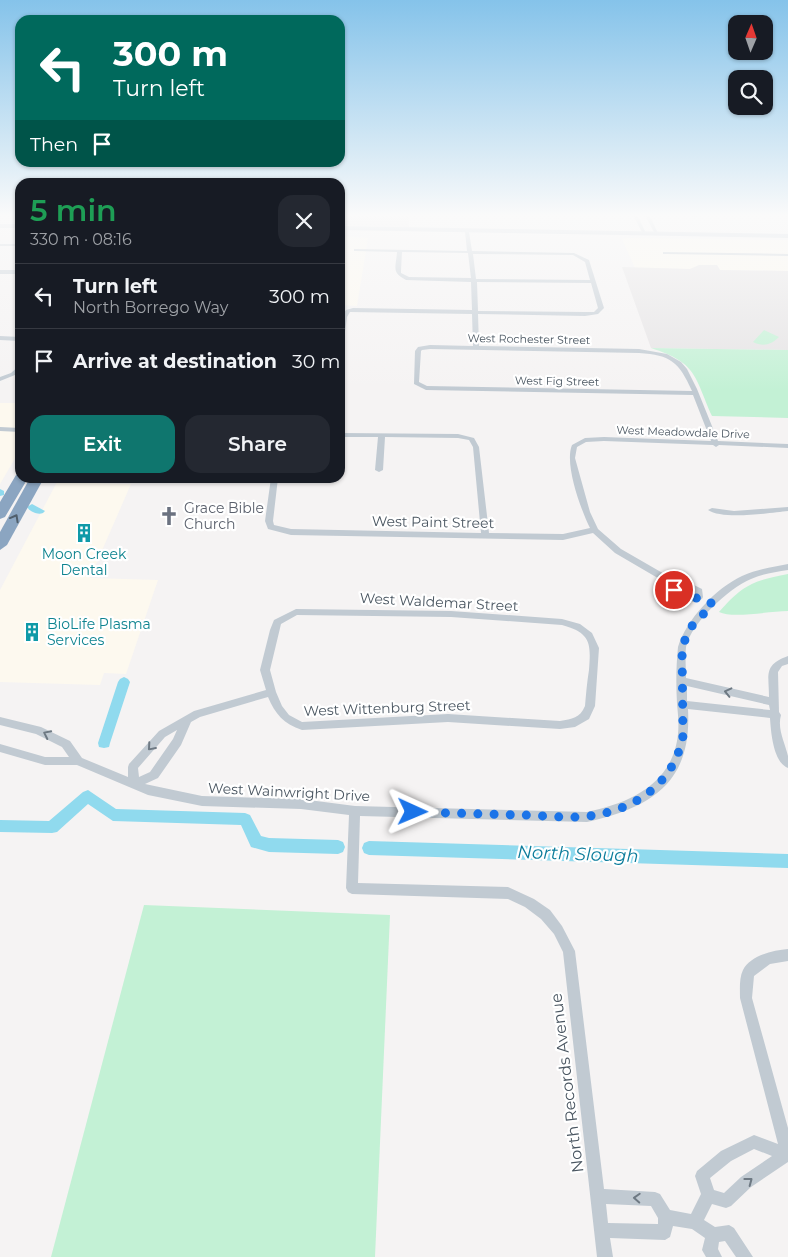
<!DOCTYPE html>
<html lang="en">
<head>
<meta charset="utf-8">
<style>
	body { margin:0; font-family:Montserrat,sans-serif; background:#242831; color:#f1f3f6; height:100vh; display:flex; flex-direction:column; font-size:19px; white-space:nowrap }
	* { box-sizing:border-box; margin:0 }
	p { font-size:16px; color:#9ea1a6 }
	.icon { flex:none; width:28px; height:28px; fill:none; stroke:currentColor; stroke-width:2; stroke-linecap:round; stroke-linejoin:round }
	.map { position:relative; flex:1; overflow:hidden }
	.details { position:absolute; left:15px; top:178px; width:330px; height:305px; display:flex; flex-direction:column; background:#171b24; border-radius:15px; box-shadow:0 1px 4px #0004 }
	.details>* { flex:none }
	.hud { position:absolute; left:15px; top:15px; width:330px; height:152px; border-radius:15px; box-shadow:0 1px 4px #0004; background:#00695c; color:#fff; overflow:hidden }
	.needle { width:32px; rotate:2deg }
	.buttons { position:absolute; left:728px; top:15px; display:grid; gap:10px }
	.buttons a { display:grid; place-items:center; width:45px; height:45px; border-radius:10px; background:#171b24; box-shadow:0 1px 4px #0004; font-size:25px }
	.pin { position:absolute; display:grid; place-items:center; width:42px; height:42px; color:#fff; margin:-21px; border:2px solid #fff; border-radius:50%; box-shadow:0 1px 5px #0007 }
	.me { position:absolute; width:55px; margin:-28px; rotate:91deg; stroke-linejoin:round; filter:drop-shadow(0 0 4px #0008) }
	.turn { display:flex; align-items:center; gap:18px; height:105px; padding:0 15px; font-size:22px }
	.turn .icon { width:65px; height:65px; stroke-width:2.5 }
	.turn b { display:block; font-size:35px; line-height:42px }
	.then { display:flex; align-items:center; height:48px; padding:0 15px; background:#0003; gap:10px; font-size:19px }
	.round { display:grid; place-items:center; flex:none; width:52px; height:52px; border-radius:15px; background:#242831 }
	.overview { display:flex; align-items:center; justify-content:space-between; height:85px; padding:0 15px }
	h1 { font-size:30px; font-weight:600; line-height:38px; color:#1e9e55 }
	.action { display:flex; gap:10px; margin-top:auto; padding:10px 15px }
	.action a { flex:1; height:58px; border-radius:15px; background:#0f766e; color:#fff; font-size:20px; font-weight:600; line-height:58px; text-align:center }
	.action a+a { background:#242831; color:#f1f3f6 }
	ul { padding:0; list-style:none }
	li { display:flex; align-items:center; gap:15px; height:65px; padding:0 15px; border-top:1px solid #363941 }
	li div { flex:1 }
	li b { display:block; font-size:19px }
	li em { font-style:normal }
	.map>svg:first-child { display:block }
	.commercial { fill:#fdf9ef }
	.education { fill:#e6e4e5 }
	.green { fill:#c3f1d5 }
	.lines { fill:none; stroke-linecap:round; stroke-linejoin:round }
	.canal { fill:#90daee; fill-rule:evenodd }
	.street { fill:#c1cad2; fill-rule:evenodd }
	.secondary { fill:#c1cbd6; fill-rule:evenodd }
	.highway { fill:#8ba5c1; fill-rule:evenodd }
	.oneway { stroke:#505e6b }
	.oneway2 { stroke:#6e7983 }
	.route { stroke:#1a73e8; stroke-width:9; stroke-dasharray:0 16.2 }
	.labels { text-anchor:middle; dominant-baseline:central; stroke-width:4.5; stroke-linejoin:round; paint-order:stroke }
	.far-street-label { font-size:11px; fill:#4a5661; stroke:#fff }
	.worship-label { font-size:14px; fill:#5b616d; stroke:#fff; text-anchor:start }
	.street-label { font-size:14px; fill:#4a5661; stroke:#fff }
	.culture-label { font-size:14px; fill:#0d838f; stroke:#fff }
	.near-street-label { font-size:16px; fill:#4a5661; stroke:#fff }
	.near-water-label { font-size:18px; font-style:italic; fill:#0c7c9b; stroke:#fff }
</style>
</head>
<body>
<div class="map">
<svg width="788" height="1257" viewBox="0 0 788 1257">
	<rect width="100%" height="100%" fill="#f5f3f3"/>
	<!-- commercial -->
	<g class="commercial">
		<polygon points="340,236 368,238 357,306 340,305"/>
		<polygon points="627,238 788,240 788,271 720,270 717,265 709,265 690,269 635,268 622,239"/>
		<polygon points="0,403 20,403 20,450 0,484"/>
		<polygon points="57,482 131,484 90,578 158,580 126,674 104,673 100,685 0,682 0,590"/>
	</g>
	<!-- education -->
	<g class="education">
		<polygon points="340,215 409,215 409,227 340,225"/>
		<polygon points="699,265 717,265 720,270 788,271 788,350 651,348 622,267 690,269"/>
	</g>
	<!-- green -->
	<g class="green">
		<path d="M764,330L779,337C771,345 763,347 753,342Z"/>
		<path d="M651,348L788,350V418L712,416C694,375 697,363 651,348Z"/>
		<path d="M788,574V611C769,611 733,619 719,612C743,585 752,581 788,574Z"/>
		<polygon points="144,905 390,915 375,1257 51,1257"/>
	</g>
	<g class="lines">
		<!-- canal -->
		<g class="canal">
			<polygon points="0,489 4,491 4,495 0,496"/>
			<path d="M32,504L45,511L43,513C38,515 30,512 27,507Z"/>
			<polygon points="124,677 128,679 130,682 110,743 109,747 104,748 99,747 98,743 118,682 120,679"/>
			<polygon points="88,790 116,809 245,813 250,815 261,836 269,838 338,840 343,842 345,847 343,852 338,854 269,852 251,847 241,825 113,821 88,804 57,832 52,833 0,832 0,820 49,821 83,792"/>
			<polygon points="369,841 788,854 788,868 369,855 364,853 362,848 364,843"/>
		</g>
		<!-- street -->
		<g class="street">
			<polygon points="633,215 637,215 647,235 643,234"/>
			<polygon points="645,215 649,215 659,235 655,234"/>
			<path d="M688,215H705C701,217 691,217 688,215Z"/>
			<path d="M467,231L469,232L472,251L574,253L589,260L604,308L598,314L585,316L478,314L479,346L639,349L667,354L681,362L687,369L697,389L718,441L788,444V448L719,445L716,447L713,445L604,441L586,442L577,447L575,458L590,512L598,529L621,549L673,579L684,580L702,589L703,597L702,599L692,602L671,592L668,584L615,553L593,533L563,540L291,535L268,529L265,521L271,478H278L273,521L274,525L291,529L481,533L473,447L469,440L458,438L385,437L383,470L379,472L375,470L378,437H340V433L458,434L474,438L479,447L489,533L563,534L590,528C581,510 564,464 572,445L585,438L604,437L711,441L693,395L426,390L414,384L415,351L418,347L430,345L473,346L472,314L350,312L347,317L343,346L340,348L341,317L346,310L353,308L472,310L471,282L406,280C391,272 396,268 397,252L356,251H354V249L467,251L465,232ZM402,252L468,253L471,278L409,277L401,273V271ZM473,254L573,255L585,262L590,280L476,279ZM477,282L591,283L598,308L594,312H585L478,311ZM430,349L639,353C671,355 679,362 692,391L427,386L419,382L421,351L422,350ZM677,585H680L695,592V595L693,596L678,588Z"/>
			<rect x="0" y="244" width="20" height="2"/>
			<polygon points="663,252 788,254 788,256 665,254 663,254"/>
			<rect x="0" y="270" width="20" height="4"/>
			<polygon points="0,336 20,337 20,341 0,340"/>
			<polygon points="20,365 20,370 15,375 0,381 0,377 11,373"/>
			<polygon points="0,427 20,428 20,432 0,431"/>
			<path d="M788,507V511C770,513 722,520 708,510L712,508L734,511Z"/>
			<path d="M788,564V570C775,572 762,574 751,579C729,588 691,623 686,647C685,657 686,668 686,678L769,697C769,675 763,665 788,656V664L782,666L778,672L779,712L781,715C777,729 785,743 788,756C788,759 788,765 788,768C773,762 771,732 770,718L688,709C692,782 653,807 587,822L360,816L358,883L508,887L534,899L550,910L562,926L575,951L604,1189L655,1192L660,1194L670,1210L691,1214L701,1194L695,1176L697,1171L721,1151L754,1135L778,1144L740,998C740,990 739,978 743,970C750,956 773,950 788,949V961L770,964L754,976L752,998L788,1128V1162L751,1187L731,1206L726,1208L712,1204L704,1220L715,1227L729,1225L734,1228L753,1257H736L725,1241L719,1242L718,1249L722,1257H706L702,1250L705,1238L692,1229L673,1226L670,1237L665,1240L610,1238L613,1257H597L563,952L554,934L541,919L525,907L508,899L352,894L348,892L346,888L349,815L301,809L202,806L148,795L77,765H45L0,752V744L45,757H69L62,747L36,734L0,725V717L41,727L70,741L82,758L128,777V767L129,764L159,731L194,711L266,690L260,670L270,630L274,620L296,609L451,611L562,619L580,624L592,633L599,648L595,706L589,719L575,727L560,729L448,722L302,730C284,724 275,714 268,697L200,717L191,722L181,745L158,778L145,784L202,796L301,799L355,806L587,812C630,803 673,784 678,734C679,724 678,714 677,704C676,686 676,666 678,647C686,620 716,588 742,576C757,569 773,567 788,564ZM297,615L451,617L562,625C591,633 591,643 589,670C587,682 586,694 585,706C580,718 572,719 560,721L448,714L302,722L289,715L282,706L276,692L270,670L281,624ZM687,686L769,705L770,710L687,701ZM177,730L173,739L150,772L139,777L138,768L165,737ZM754,1149L772,1156L741,1177L724,1193L714,1190L710,1178L731,1161ZM606,1204L651,1206L658,1218V1224L608,1223Z"/>
		</g>
		<!-- secondary -->
		<g class="secondary">
			<rect x="0" y="224" width="20" height="4"/>
			<polygon points="340,226 788,234 788,238 340,230"/>
		</g>
		<!-- highway -->
		<g class="highway">
			<polygon points="20,474 20,478 28,478 5,517 0,519 0,502 16,475"/>
			<polygon points="30,478 44,478 7,545 0,550 0,532"/>
		</g>
	</g>
	<!-- one-way arrows -->
	<defs><path id="oneway-chevron" d="M-2-3.5L2.5 0L-2 3.5" fill="none" stroke-width="1.6" stroke-linecap="round" stroke-linejoin="round" transform="scale(1.25)"/></defs>
	<use class="oneway" href="#oneway-chevron" transform="translate(15 518) rotate(-61)"/>
	<g class="oneway2">
		<use href="#oneway-chevron" transform="translate(728 692) rotate(-167)"/>
		<use href="#oneway-chevron" transform="translate(47 734) rotate(-154)"/>
		<use href="#oneway-chevron" transform="translate(151 747) rotate(131)"/>
		<use href="#oneway-chevron" transform="translate(749 1181) rotate(-37)"/>
		<use href="#oneway-chevron" transform="translate(637 1198) rotate(-177)"/>
	</g>
	<!-- sky -->
	<linearGradient id="sky" x2="0" y2="1"><stop stop-color="#85c3ea"/><stop offset="0.55" stop-color="#fafafa"/><stop offset="1" stop-color="#fafafa" stop-opacity="0"/></linearGradient>
	<rect width="788" height="391" fill="url(#sky)"/>
	<g class="lines">
		<!-- route -->
		<path class="route" d="M413,812C449,813 485,814 520,815C543,815 567,819 589,816C636,810 674,783 683,736L682,646L692,626L713,604L699,597L692,600L674,590"/>
	</g>
	<!-- icons -->
	<defs>
		<g id="church-bare" transform="scale(1.5)"><path d="M-1.2-6h2.4v3.5h3.3v2.4h-3.3V6h-2.4V-.1h-3.3v-2.4h3.3Z" fill="#6b7280" stroke="#fff" stroke-width="2.5" paint-order="stroke"/></g>
		<g id="building-bare" transform="scale(1.5)"><path d="M-4-6H4V6H1V3H-1V6H-4ZM-2.5-4.3h1.7v1.8h-1.7ZM.8-4.3h1.7v1.8H.8ZM-2.5-1h1.7V.8h-1.7ZM.8-1h1.7V.8H.8Z" fill="#0f9aa8" stroke="#fff" stroke-width="2.5" paint-order="stroke"/></g>
	</defs>
	<g fill-rule="evenodd">
		<use href="#church-bare" x="169" y="516"/>
		<use href="#building-bare" x="84" y="533"/>
		<use href="#building-bare" x="32" y="632"/>
	</g>
	<g class="labels">
		<!-- far-street labels -->
		<g class="far-street-label">
			<text transform="translate(529 339) rotate(1)">West Rochester Street</text>
			<text transform="translate(557 381) rotate(1)">West Fig Street</text>
			<text transform="translate(683 432) rotate(2)">West Meadowdale Drive</text>
		</g>
		<!-- worship labels -->
		<g class="worship-label">
			<text x="184" y="508">Grace Bible<tspan x="184" dy="16">Church</tspan></text>
		</g>
		<!-- street labels -->
		<g class="street-label">
			<text transform="translate(433 522) rotate(1)">West Paint Street</text>
			<text transform="translate(439 602) rotate(3)">West Waldemar Street</text>
			<text transform="translate(387 708) rotate(-2)">West Wittenburg Street</text>
			<text transform="translate(289 792) rotate(3)">West Wainwright Drive</text>
		</g>
		<!-- culture labels -->
		<g class="culture-label">
			<text x="84" y="554">Moon Creek<tspan x="84" dy="16">Dental</tspan></text>
			<text x="47" y="624" text-anchor="start">BioLife Plasma<tspan x="47" dy="16">Services</tspan></text>
		</g>
		<!-- near-street labels -->
		<g class="near-street-label">
			<text transform="translate(567 1083) rotate(-97)">North Records Avenue</text>
		</g>
		<!-- near-water labels -->
		<g class="near-water-label">
			<text transform="translate(578 854) rotate(2)">North Slough</text>
		</g>
	</g>
</svg>
<div class="buttons">
<a><svg class="needle" viewBox="-14 -14 28 28"><path d="M0-13l5 13h-10z" fill="#e53935"/><path d="M0 13l5-13h-10z" fill="#9ea1a6"/></svg></a>
<a><svg class="icon" aria-label="search" viewBox="0 0 24 24"><circle cx="10" cy="10" r="6"/><path d="M15 15l6 6"/></svg></a>
</div>
<div class="pin" style="left:674px;top:590px;background:#d93025"><svg class="icon" aria-label="arrive" viewBox="0 0 24 24"><path d="M6 21V4h12l-3 4 3 4H6"/></svg></div>
<svg class="me" style="left:413px;top:812px" viewBox="-20 -20 40 40"><path d="M0-17L14 15 0 8-14 15z" fill="#1a73e8" stroke="#fff" stroke-width="4"/></svg>
<div class="hud">
<div class="turn"><svg class="icon" aria-label="left" viewBox="0 0 24 24"><path d="M17 20v-9H6M10 6l-5 5 5 5"/></svg><div><b>300 m</b>Turn left</div></div>
<div class="then">Then<svg class="icon" aria-label="arrive" viewBox="0 0 24 24"><path d="M6 21V4h12l-3 4 3 4H6"/></svg></div>
</div>
<section class="details">
<div class="overview"><div><h1>5 min</h1><p>330 m · 08:16</p></div><a class="round"><svg class="icon" aria-label="close" viewBox="0 0 24 24"><path d="M6 6l12 12M18 6L6 18"/></svg></a></div>
<ul>
<li><svg class="icon" aria-label="left" viewBox="0 0 24 24"><path d="M17 20v-9H6M10 6l-5 5 5 5"/></svg><div><b>Turn left</b><p>North Borrego Way</p></div><em>300 m</em></li>
<li><svg class="icon" aria-label="arrive" viewBox="0 0 24 24"><path d="M6 21V4h12l-3 4 3 4H6"/></svg><div><b>Arrive at destination</b></div><em>30 m</em></li>
</ul>
<div class="action"><a>Exit</a><a>Share</a></div>
</section>
</div>
</body>
</html>
